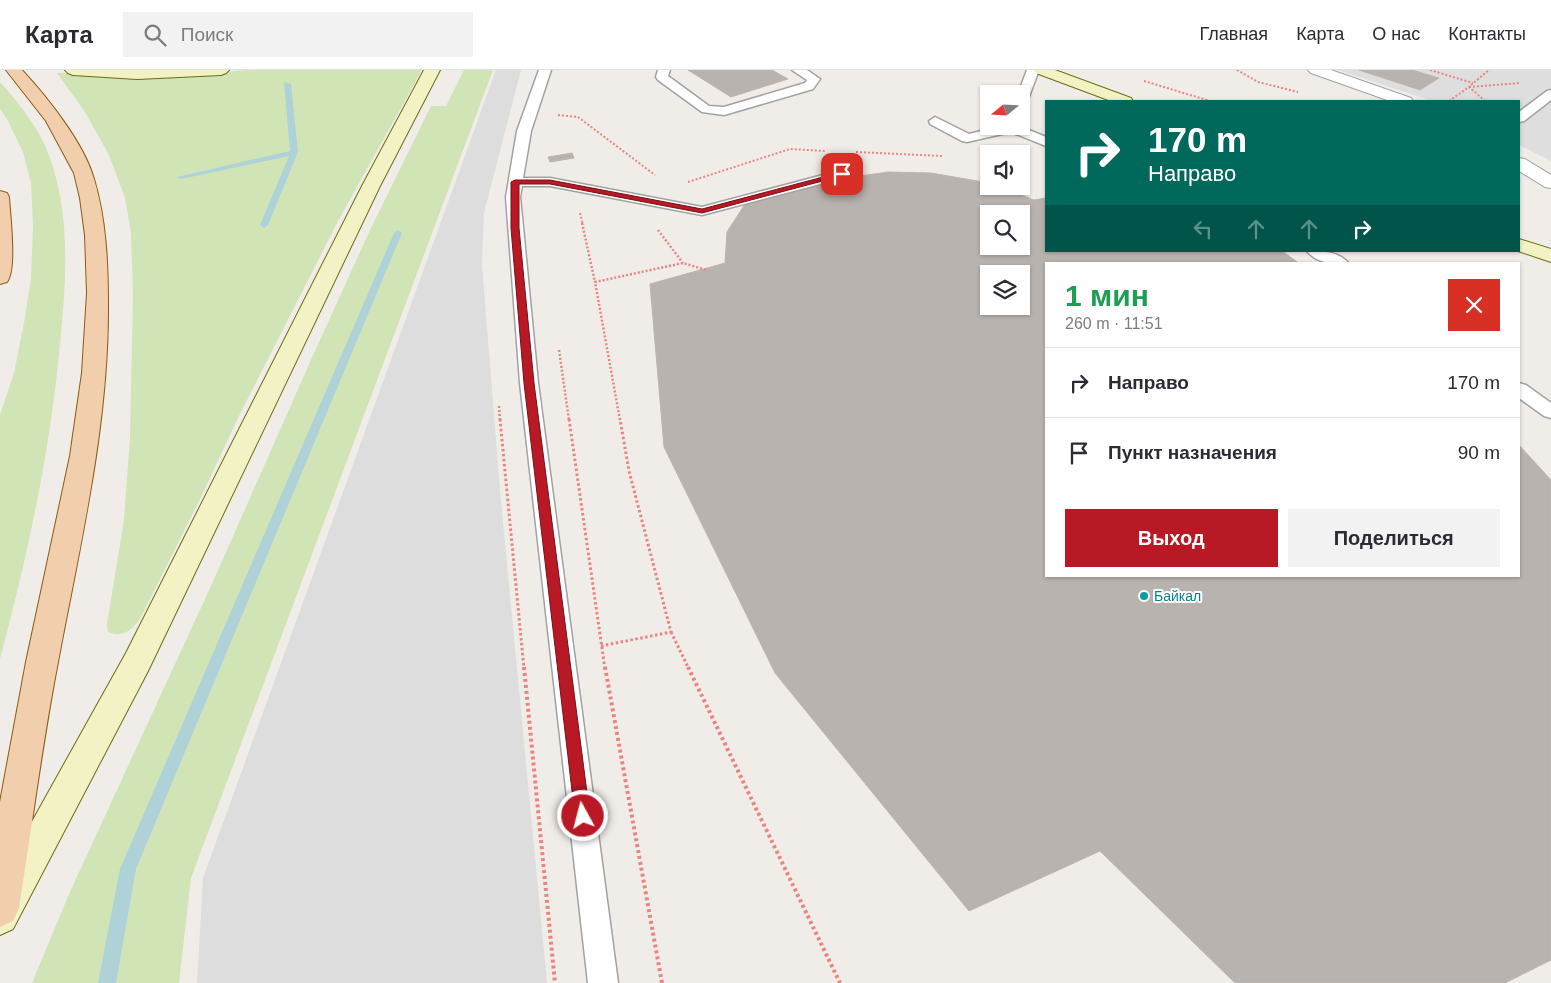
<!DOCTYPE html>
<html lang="ru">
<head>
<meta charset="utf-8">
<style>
	body { margin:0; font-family:Helvetica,sans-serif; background:#f2f2f3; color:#2b2b33; height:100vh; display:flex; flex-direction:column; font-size:19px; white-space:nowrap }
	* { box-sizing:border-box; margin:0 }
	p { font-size:16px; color:#7c7c81 }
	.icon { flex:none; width:28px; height:28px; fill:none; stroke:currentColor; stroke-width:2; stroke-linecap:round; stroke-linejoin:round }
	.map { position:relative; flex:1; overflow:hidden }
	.drawer { position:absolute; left:1045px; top:192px; width:475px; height:315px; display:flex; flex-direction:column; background:#fff; border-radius:0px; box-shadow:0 1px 4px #0004 }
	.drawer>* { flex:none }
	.top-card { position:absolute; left:1045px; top:30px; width:475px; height:152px; border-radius:0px; box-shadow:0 1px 4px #0004; background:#00695c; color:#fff; overflow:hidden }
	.needle { width:32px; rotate:252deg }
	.controls { position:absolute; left:980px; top:15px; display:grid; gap:10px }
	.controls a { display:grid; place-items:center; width:50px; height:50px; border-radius:0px; background:#fff; box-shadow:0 1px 4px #0004; font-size:25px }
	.pin { position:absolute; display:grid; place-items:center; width:42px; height:42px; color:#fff; margin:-21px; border-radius:10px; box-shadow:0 2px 8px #0006 }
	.me { position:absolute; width:55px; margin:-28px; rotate:353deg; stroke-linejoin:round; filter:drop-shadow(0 0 4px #0008) }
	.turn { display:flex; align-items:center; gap:18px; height:105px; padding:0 20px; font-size:22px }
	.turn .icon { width:65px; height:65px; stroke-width:2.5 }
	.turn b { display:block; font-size:35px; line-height:42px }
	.lanes { display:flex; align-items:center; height:48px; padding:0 20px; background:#0003; justify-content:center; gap:25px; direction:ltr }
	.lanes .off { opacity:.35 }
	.round { display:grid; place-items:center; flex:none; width:52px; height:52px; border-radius:0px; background:#f2f2f3 }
	.head { display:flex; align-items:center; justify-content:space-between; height:85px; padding:0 20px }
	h1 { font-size:30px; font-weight:700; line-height:38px; color:#1e9e55 }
	.cta { display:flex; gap:10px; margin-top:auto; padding:10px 20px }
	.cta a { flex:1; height:58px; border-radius:0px; background:#b91924; color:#fff; font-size:20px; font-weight:700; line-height:58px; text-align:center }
	.cta a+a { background:#f2f2f3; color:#2b2b33 }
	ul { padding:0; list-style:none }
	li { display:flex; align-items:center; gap:15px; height:70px; padding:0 20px; border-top:1px solid #e1e1e2 }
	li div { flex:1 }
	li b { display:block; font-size:19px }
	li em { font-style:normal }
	header { display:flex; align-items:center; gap:30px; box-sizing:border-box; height:70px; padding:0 25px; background:#fff; border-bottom:1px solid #e1e1e2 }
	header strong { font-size:24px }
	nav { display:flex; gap:28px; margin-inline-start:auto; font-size:18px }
	.search { width:350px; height:45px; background:#f2f2f3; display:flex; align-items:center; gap:12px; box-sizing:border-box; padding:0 18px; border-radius:0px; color:#7c7c81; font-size:19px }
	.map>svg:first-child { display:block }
	.residential { fill:#dfdede }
	.grass { fill:#d0e4b6 }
	.parking { fill:#ddd }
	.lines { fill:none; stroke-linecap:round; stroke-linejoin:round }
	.stream { fill:#afd2d8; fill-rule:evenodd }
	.building { fill:#b9b3af; stroke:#c0b4ad; fill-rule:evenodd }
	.lane-casing { stroke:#a2a2a2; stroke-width:3 }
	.street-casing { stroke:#a2a2a2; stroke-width:2 }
	.secondary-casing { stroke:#6a6d13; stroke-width:2 }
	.primary-casing { stroke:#8b5b13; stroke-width:2 }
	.path-far3 { stroke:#ea8481; stroke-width:2; stroke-dasharray:2 2; stroke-linecap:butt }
	.path-far2 { stroke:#ea8481; stroke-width:2.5; stroke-dasharray:2 2; stroke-linecap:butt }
	.path-far1 { stroke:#ea8481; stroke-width:3; stroke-dasharray:2.5 2.5; stroke-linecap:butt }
	.path { stroke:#ea8481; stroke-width:4; stroke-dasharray:3 3; stroke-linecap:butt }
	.lane { fill:#fff; fill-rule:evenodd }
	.street { fill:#fff; fill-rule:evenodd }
	.secondary { fill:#f3f2c5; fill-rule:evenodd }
	.primary { fill:#f1cfad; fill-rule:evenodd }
	.route { fill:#b91924; stroke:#781017 }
	.culture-dot { fill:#0f9aa8; stroke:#fff; stroke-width:2 }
	.labels { text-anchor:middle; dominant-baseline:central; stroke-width:4; stroke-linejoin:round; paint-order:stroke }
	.culture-label { font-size:14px; fill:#0d838f; stroke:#fff; text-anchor:start }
</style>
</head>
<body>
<header>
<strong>Карта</strong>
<div class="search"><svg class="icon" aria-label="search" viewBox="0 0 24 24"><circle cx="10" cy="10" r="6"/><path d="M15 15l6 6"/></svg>Поиск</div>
<nav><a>Главная</a><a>Карта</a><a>О нас</a><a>Контакты</a></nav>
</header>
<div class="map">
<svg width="1551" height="913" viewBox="0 0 1551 913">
	<rect width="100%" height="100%" fill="#f0ede9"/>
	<!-- residential -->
	<polygon class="residential" points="1338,0 1551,0 1551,91 1519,75 1519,31 1432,31"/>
	<!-- grass -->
	<g class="grass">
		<path d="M247,0H422L338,151L238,348L202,425L141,547C133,560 123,568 108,562L107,554L124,450L130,367L133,225L131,163L125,128L109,85L85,42L57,3L204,4Z"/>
		<polygon points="464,0 493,0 191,808 179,913 32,913 69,824 211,516 310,292 370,160 431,36 446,36"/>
		<path d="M0,12C20,34 42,62 51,91C71,150 66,213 60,274C50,382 28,484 0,589V345L14,303L24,253L31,209L33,156L31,113L23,82L8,51L0,39Z"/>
	</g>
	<!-- parking -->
	<polygon class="parking" points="496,0 521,0 484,143 482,194 500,421 547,913 197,913 203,808"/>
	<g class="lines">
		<!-- stream -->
		<g class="stream">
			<polygon points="284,12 291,14 298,82 268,155 264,158 260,155 289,86 181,109 177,107 290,81"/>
			<polygon points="398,160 402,163 136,799 116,913 98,913 120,799 394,163"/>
		</g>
	</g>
	<!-- building -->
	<g class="building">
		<polygon points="688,0 772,0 788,9 731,27"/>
		<polygon points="1359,0 1412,0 1439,8 1420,20"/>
		<polygon points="572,83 574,88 550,92 548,87"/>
		<path d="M888,102L931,103L989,113V116H998L1034,130L1046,128V181H1282L1300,194H1046V506H1519V375L1551,410V890L1505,913H1235L1100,781L969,841L775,603L664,377L650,214L725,193L727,162L745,134L833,110ZM989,144H1021V176H989ZM989,204H1021V236H989Z"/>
	</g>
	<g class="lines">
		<!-- lane casing -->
		<g class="lane-casing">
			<g id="lane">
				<polygon points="539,0 551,0 531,61 523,108 550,108 702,137 842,100 849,104 847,107 702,145 550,116 522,116 520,127 523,157 538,313 618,913 588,913 520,313 506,127 517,61"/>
				<polygon points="658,0 670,0 668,6 709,36 724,37 805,13 807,10 792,0 807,0 820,9 813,19 724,45 702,42 658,10 656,7"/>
				<polygon points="1027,0 1039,0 1027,32 1021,36 1021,24 1018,24"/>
				<polygon points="1551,20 1551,30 1524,51 1519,52 1519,42 1547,21"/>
				<polygon points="935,47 969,64 1002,56 1019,56 1046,67 1046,76 1011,62 967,72 962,71 930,54 929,51"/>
				<path d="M1307,181C1322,181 1339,181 1349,194C1334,194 1317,194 1307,181Z"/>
				<polygon points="1519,313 1526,315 1551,333 1551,348 1544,346 1519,328"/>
			</g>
		</g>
		<!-- street casing -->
		<g class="street-casing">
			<g id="street">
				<polygon points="1308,0 1331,0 1411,28 1413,31 1390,31 1311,3"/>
				<polygon points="1519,88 1525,89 1551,105 1551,118 1545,117 1519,101"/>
			</g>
		</g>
		<!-- secondary casing -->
		<g class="secondary-casing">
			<g id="secondary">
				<polygon points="65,0 229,0 226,3 221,5 137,9 73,5 68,3"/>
				<polygon points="424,0 440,0 380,116 148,601 13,859 0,865 0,809 126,583 362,116"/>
				<polygon points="1033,0 1055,0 1131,28 1133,31 1111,31 1036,3"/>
				<polygon points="1519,169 1551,179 1551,192 1518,181"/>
			</g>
		</g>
		<!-- primary casing -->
		<g class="primary-casing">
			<g id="primary">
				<path d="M6,0H22C47,27 84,73 94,109C106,149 108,192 108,234C109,355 80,474 58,592C42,674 32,756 19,838L13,851L0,857V732L26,592L70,386L82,303L87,223L85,165L80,128L74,103L46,51Z"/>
				<path d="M0,121L7,123L9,127C10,145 17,199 7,212L0,214Z"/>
			</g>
		</g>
		<!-- path-far3 -->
		<g class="path-far3">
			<polyline points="1237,0 1258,12 1298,22"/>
			<polyline points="1430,0 1473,13"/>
			<polyline points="1144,11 1210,31"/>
			<polyline points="1471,15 1489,0"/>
			<polyline points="1469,17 1520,13"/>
			<polyline points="1449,31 1469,17 1485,31"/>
			<polyline points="558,45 578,47 655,105"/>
			<polyline points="856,82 942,86"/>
			<polyline points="688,112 790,79 825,81"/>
			<polyline points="580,143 583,155"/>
		</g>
		<!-- path-far2 -->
		<g class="path-far2">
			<polyline points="582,153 595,212"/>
			<polyline points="658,160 683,193"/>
			<polyline points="559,280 569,350"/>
			<polyline points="499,336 500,350"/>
			<polyline points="620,350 595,212 683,193 706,200"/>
		</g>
		<!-- path-far1 -->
		<g class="path-far1">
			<polyline points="500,349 524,599"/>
			<polyline points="569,349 605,599"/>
			<polyline points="671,562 689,599"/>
			<polyline points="601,576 671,562 629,401 620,349"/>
		</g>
		<!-- path -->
		<g class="path">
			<polyline points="524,597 555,913"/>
			<polyline points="605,597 662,913"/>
			<polyline points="688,597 840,913"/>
		</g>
		<!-- lane -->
		<use href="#lane" class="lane"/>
		<!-- street -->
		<use href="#street" class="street"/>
		<!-- secondary -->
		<use href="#secondary" class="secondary"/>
		<!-- primary -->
		<use href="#primary" class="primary"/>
	</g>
	<!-- route -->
	<polygon class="route" points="842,102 845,102 845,105 702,143 550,114 519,114 519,158 534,313 590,746 588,751 583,753 577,751 575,746 524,313 511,158 511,112 515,110 550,110 702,139"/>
	<!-- markers -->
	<circle class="culture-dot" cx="1144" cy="526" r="5"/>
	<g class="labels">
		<!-- culture labels -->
		<g class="culture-label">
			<text x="1154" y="526">Байкал</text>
		</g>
	</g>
</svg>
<div class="controls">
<a><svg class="needle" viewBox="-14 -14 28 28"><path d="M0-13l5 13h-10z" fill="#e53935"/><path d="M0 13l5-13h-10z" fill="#7c7c81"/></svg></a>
<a><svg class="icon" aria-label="sound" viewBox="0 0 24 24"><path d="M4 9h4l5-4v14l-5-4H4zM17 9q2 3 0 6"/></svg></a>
<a><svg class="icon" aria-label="search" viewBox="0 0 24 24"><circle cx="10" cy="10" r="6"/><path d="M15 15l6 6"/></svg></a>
<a><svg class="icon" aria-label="layers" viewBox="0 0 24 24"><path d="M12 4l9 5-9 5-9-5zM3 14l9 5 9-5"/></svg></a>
</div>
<div class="pin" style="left:842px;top:104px;background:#d93025"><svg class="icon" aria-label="arrive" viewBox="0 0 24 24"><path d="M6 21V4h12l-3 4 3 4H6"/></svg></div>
<svg class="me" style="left:583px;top:746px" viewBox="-20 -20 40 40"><circle r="17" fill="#b91924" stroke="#fff" stroke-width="3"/><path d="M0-11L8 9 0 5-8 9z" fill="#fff"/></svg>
<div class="top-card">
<div class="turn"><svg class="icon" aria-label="right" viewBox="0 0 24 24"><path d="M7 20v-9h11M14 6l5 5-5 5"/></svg><div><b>170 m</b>Направо</div></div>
<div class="lanes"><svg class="icon off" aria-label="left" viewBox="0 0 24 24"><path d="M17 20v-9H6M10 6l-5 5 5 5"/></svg><svg class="icon off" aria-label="ahead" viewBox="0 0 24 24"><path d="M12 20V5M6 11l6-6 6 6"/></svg><svg class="icon off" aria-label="ahead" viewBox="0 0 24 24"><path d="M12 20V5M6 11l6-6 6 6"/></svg><svg class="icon" aria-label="right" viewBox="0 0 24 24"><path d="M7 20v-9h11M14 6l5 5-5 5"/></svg></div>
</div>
<section class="drawer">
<div class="head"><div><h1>1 мин</h1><p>260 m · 11:51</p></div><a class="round" style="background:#d93025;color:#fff"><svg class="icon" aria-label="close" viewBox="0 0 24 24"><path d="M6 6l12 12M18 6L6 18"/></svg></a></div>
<ul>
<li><svg class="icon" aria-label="right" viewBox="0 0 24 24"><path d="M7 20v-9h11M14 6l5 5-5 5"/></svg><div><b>Направо</b></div><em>170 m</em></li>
<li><svg class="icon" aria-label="arrive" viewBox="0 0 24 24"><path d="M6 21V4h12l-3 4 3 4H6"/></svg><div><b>Пункт назначения</b></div><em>90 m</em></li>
</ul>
<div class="cta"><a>Выход</a><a>Поделиться</a></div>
</section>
</div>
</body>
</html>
